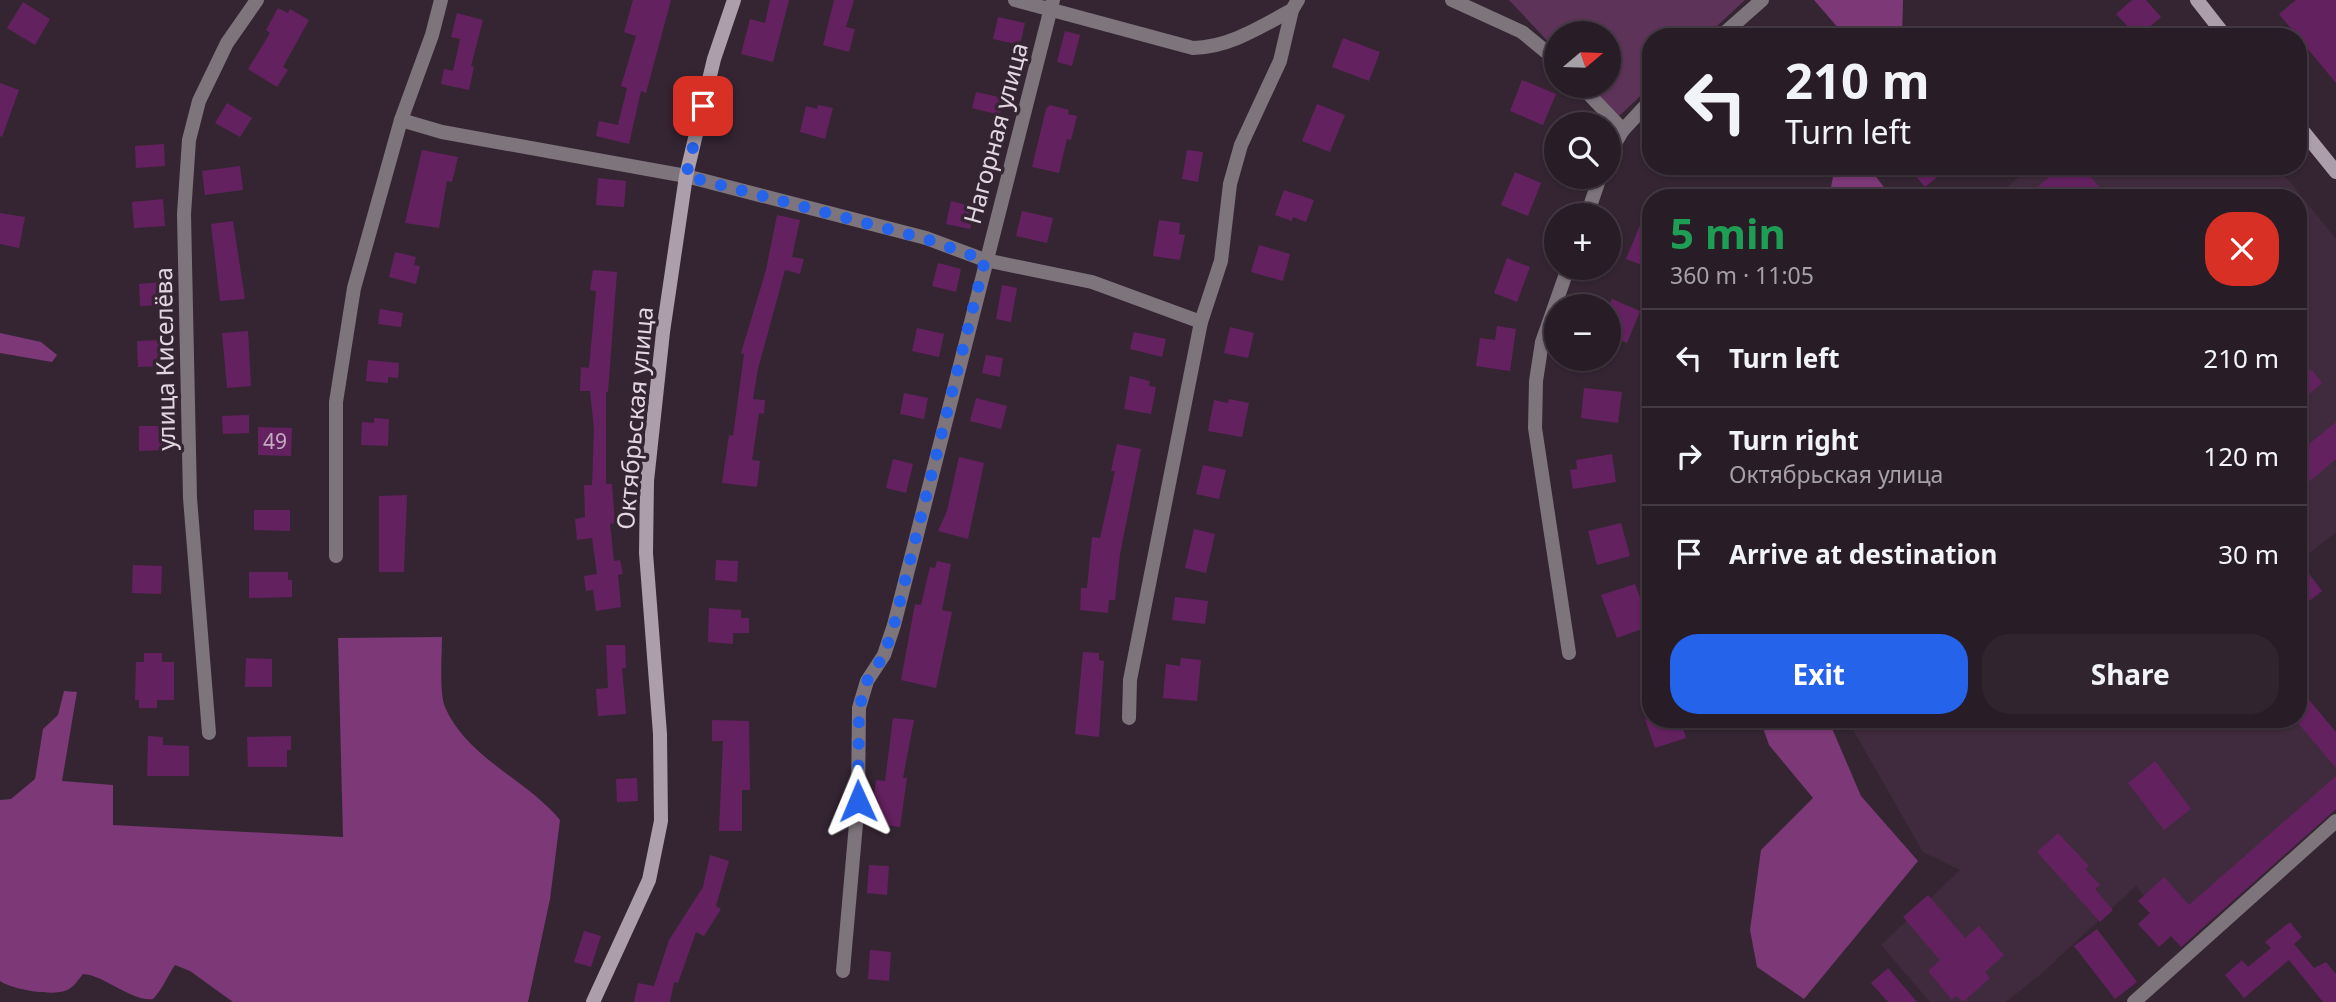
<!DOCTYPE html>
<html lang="en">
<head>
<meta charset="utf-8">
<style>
	body { margin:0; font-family:"Noto Sans",sans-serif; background:#30252e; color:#f1f3f6; height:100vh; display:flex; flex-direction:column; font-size:26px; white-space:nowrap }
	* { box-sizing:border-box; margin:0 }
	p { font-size:23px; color:#a5a1a7 }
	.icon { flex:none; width:38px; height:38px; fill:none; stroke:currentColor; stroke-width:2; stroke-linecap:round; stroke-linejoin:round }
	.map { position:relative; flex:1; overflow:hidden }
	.details { position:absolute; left:1642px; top:189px; width:665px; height:539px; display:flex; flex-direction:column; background:#281c26; border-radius:28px; box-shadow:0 2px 5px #0004,0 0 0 2px #443a43 }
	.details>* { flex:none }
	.guide { position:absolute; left:1642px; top:28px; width:665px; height:147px; border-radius:28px; box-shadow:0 2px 5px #0004,0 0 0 2px #443a43; background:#281c26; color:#f1f3f6; overflow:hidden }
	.needle { width:46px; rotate:71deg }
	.tools { position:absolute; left:1544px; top:21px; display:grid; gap:14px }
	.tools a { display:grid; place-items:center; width:77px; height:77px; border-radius:50%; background:#281c26; box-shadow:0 2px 5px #0004,0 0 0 2px #443a43; font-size:35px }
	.pin { position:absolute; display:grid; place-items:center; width:60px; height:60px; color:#fff; margin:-30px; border-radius:14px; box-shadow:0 4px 10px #0006 }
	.me { position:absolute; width:77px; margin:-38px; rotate:359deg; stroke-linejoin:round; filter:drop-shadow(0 0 5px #0008) }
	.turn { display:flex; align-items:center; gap:24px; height:147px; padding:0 28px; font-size:32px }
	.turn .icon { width:91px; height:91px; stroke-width:2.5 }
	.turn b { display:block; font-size:49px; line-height:60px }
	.round { display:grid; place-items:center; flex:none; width:74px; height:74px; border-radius:28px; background:#30252e }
	.head { display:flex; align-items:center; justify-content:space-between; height:119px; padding:0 28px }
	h1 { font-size:42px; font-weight:700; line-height:52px; color:#1e9e55 }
	.cta { display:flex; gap:14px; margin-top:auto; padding:14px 28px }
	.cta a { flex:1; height:80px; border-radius:28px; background:#2563eb; color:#fff; font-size:28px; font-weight:700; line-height:80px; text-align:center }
	.cta a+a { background:#30252e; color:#f1f3f6 }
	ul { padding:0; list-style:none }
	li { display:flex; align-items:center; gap:21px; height:98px; padding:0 28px; border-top:2px solid #443a43 }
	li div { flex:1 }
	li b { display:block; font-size:26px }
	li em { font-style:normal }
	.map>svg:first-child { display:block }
	.built { fill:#402a3d }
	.green { fill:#5e335a }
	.forest { fill:#7c3877 }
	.building { fill:#642160 }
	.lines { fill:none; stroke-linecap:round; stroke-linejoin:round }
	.street { stroke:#7d747c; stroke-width:14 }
	.secondary { stroke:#ac9eaa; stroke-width:14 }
	.route { stroke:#2563eb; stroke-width:12; stroke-dasharray:0 21.6 }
	.labels { text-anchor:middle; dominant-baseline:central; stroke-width:7; stroke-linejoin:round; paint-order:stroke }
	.number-label { font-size:21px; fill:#c2aac0 }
	.street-label { font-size:24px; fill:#e2d7e0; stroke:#352533 }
</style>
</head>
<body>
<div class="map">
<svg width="2336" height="1002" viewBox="0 0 2336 1002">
	<rect width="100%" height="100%" fill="#352533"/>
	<!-- built -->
	<g class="built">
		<polygon points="2030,166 2277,166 2336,239 2336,532 2298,562 2298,198 1996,198"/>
		<polygon points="2298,712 2336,764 2336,809 2180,941 2136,886 2041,974 2006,1002 1930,1002 1881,945 1960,870 1923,852 1847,719 2298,719"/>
	</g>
	<!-- green -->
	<polygon class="green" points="1509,0 1745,0 1705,37 1650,37 1650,87 1619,116 1590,86 1608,86 1608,33 1556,33 1556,50"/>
	<!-- forest -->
	<g class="forest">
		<polygon points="1814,0 1903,0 1902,37 1846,37"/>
		<polygon points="1835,166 1868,166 1892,198 1829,198"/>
		<polygon points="0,333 41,342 57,355 52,362 0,353"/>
		<path d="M442,637C442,654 439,693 445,707C467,758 526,779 560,820L550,899L528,1002H233L190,971L175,965C168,975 162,990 153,999C132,1002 104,975 83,974C79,979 73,988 67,990C53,997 11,989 0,981V800L11,799L35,779L43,729L58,715L64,691L77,692L62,781L113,785V825L343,837L338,638Z"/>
		<polygon points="1760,719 1828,719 1861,796 1918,861 1804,999 1757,967 1750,930 1761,850 1813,798 1769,745"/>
	</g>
	<!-- building -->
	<g class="building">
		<polygon points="633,0 671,0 646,93 641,91 629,144 596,136 599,121 618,125 627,88 621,86 636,36 624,32"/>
		<polygon points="770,0 789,0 773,62 741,54 750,19 765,23"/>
		<polygon points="834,0 854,0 846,27 855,29 849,52 823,45"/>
		<polygon points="2132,0 2146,0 2161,17 2138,37 2116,14"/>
		<polygon points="2296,0 2336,0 2336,83 2279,14"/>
		<polygon points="23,2 50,19 35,45 7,28"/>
		<polygon points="278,8 288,13 290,9 309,20 283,67 288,70 277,87 248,69 270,33 266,30"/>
		<polygon points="457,13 483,20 471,66 474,67 469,90 441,84 444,69 453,71 460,39 451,37"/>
		<polygon points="998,17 1025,23 1020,45 993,39"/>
		<polygon points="1065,31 1080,35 1072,66 1057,62"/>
		<polygon points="1343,38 1380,52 1369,81 1332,67"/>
		<polygon points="1522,80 1556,94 1543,125 1510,111"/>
		<polygon points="0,83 19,90 2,137 0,136"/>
		<polygon points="976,92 1003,98 1000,115 972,108"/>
		<polygon points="227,103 252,118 240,137 215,123"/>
		<polygon points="1317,104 1345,115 1330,152 1302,141"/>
		<polygon points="818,105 833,108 825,139 800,132 806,106 817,109"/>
		<polygon points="1050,105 1069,110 1068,114 1077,116 1071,140 1067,139 1059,173 1032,167 1046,109"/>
		<polygon points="164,144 165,166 136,168 135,146"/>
		<polygon points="422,150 458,157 452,182 447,181 439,228 405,223"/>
		<polygon points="1187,150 1203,152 1198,182 1182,179"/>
		<polygon points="240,166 243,190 205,195 202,171"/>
		<polygon points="1907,166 1950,166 1925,187"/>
		<polygon points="2063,166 2082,166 2108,198 2042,198 2035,189"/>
		<polygon points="1515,172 1541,183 1528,216 1501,205"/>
		<polygon points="598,178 626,181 624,207 596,205"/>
		<polygon points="1284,190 1314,200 1306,222 1293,217 1292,221 1275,215"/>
		<polygon points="163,199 165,226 134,228 132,202"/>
		<polygon points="951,201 975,207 970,229 946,224"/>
		<polygon points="1650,201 1650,268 1626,259"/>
		<polygon points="1022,211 1053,218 1047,243 1016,236"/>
		<polygon points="0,213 25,217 19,248 0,244"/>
		<polygon points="777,215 800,220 792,257 804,259 800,274 785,270 758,369 753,399 765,400 764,414 759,413 752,460 760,461 757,487 722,483 729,435 733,436 744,354 741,353 766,270"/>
		<polygon points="1159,220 1180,223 1179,234 1185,235 1180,260 1153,256"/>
		<polygon points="233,221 245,299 220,301 211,224"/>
		<polygon points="1259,245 1290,254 1283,281 1251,272"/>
		<polygon points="395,252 416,257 414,265 420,266 416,284 389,277"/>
		<polygon points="1507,258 1530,267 1517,302 1494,293"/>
		<polygon points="938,263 961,269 956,292 932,286"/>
		<polygon points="593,270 617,272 608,392 606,392 606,484 612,484 615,523 610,524 614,561 620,560 623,574 618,575 621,607 596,611 593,590 586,591 584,576 597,574 592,538 577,540 575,519 585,517 584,485 592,485 594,429 590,391 580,391 581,367 589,368 596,291 590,290"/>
		<polygon points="163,282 164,305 140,306 139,284"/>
		<polygon points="1002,285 1017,288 1011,322 996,319"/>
		<polygon points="1612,299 1640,311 1627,343 1608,335 1608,307"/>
		<polygon points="380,309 403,313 401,327 378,324"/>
		<polygon points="1497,326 1516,329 1510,371 1476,366 1480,338 1495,340"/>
		<polygon points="1230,327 1254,333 1248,358 1224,353"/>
		<polygon points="917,328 944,334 939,357 912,351"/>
		<polygon points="248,331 251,386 227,388 222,333"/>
		<polygon points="1134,332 1166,339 1162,357 1130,349"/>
		<polygon points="163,340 164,366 138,367 137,341"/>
		<polygon points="986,355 1003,358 1000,377 982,373"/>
		<polygon points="368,360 399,363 398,378 388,377 388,383 366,381"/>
		<polygon points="2311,369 2322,383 2298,404 2298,380"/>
		<polygon points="1130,376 1150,381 1149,386 1156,387 1151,414 1124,409"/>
		<polygon points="1584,388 1622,392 1618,423 1581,418"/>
		<polygon points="904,393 928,398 924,419 900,414"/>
		<polygon points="976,398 1007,406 1001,429 970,421"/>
		<polygon points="1229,399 1249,403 1242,437 1208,431 1214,400 1228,403"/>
		<polygon points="249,415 249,433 223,434 222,416"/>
		<polygon points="374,418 389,419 388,446 361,445 362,422 374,423"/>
		<polygon points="2336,422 2336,459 2298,491 2298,453"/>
		<polygon points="139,426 166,426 166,450 139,451"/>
		<polygon points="258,427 292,428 291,456 258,455"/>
		<polygon points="1117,444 1141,449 1120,554 1115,600 1109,600 1108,613 1080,610 1081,588 1087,588 1092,537 1100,538 1115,471 1111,471"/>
		<polygon points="1612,454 1616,482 1573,489 1570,470 1577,469 1576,460"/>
		<polygon points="959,457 984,463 968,539 938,531 947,511"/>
		<polygon points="893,459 913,464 906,493 886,488"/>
		<polygon points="1203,465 1226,470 1219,499 1196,494"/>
		<polygon points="407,495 404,572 379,572 379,496"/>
		<polygon points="254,510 290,510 290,531 254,530"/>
		<polygon points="1621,523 1630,556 1597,565 1588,531"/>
		<polygon points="1194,529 1215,534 1206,573 1185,568"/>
		<polygon points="716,560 738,561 737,582 715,580"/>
		<polygon points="937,561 951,564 942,610 952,612 936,688 901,680 915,604 921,605 930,567 935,568"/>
		<polygon points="133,565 162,566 161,594 132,593"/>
		<polygon points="2307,571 2322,591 2298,610 2298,579"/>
		<polygon points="249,572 288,572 288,580 292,580 292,597 249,598"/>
		<polygon points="1635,584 1644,608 1650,606 1650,626 1617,638 1601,595"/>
		<polygon points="1175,597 1208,601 1205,624 1172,620"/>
		<polygon points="709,608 741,610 741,618 749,618 749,633 733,633 733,644 708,642"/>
		<polygon points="606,645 625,645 626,668 622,668 626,714 598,716 596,689 608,688"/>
		<polygon points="1083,652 1099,653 1099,660 1104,661 1099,737 1075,734"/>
		<polygon points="144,653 162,653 162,662 174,662 174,700 157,700 157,708 139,708 139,700 135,700 136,662 144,662"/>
		<polygon points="246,658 272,659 272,687 245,687"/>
		<polygon points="1181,658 1201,660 1197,701 1163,698 1166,664 1180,666"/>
		<polygon points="2298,687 2336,732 2336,768 2298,723"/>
		<polygon points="893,718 914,720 903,778 907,778 900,827 871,823 876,780 885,781"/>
		<polygon points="1645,719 1680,719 1686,738 1655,748"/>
		<polygon points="712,720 749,721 750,790 742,790 742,831 719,831 723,741 712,741"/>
		<polygon points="148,736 163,737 163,745 189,746 189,776 147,776"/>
		<polygon points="291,736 291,750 287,750 287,767 248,767 247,737"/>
		<polygon points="2155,761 2191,809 2164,830 2128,783"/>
		<polygon points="2336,776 2336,809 2181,947 2171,936 2159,947 2138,924 2150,913 2138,901 2164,877 2189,905"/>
		<polygon points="637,778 638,801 617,802 616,779"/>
		<polygon points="2058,833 2089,866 2085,869 2100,885 2095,889 2113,910 2100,922 2037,852"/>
		<polygon points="710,855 729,861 716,906 721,909 704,936 696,932 678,983 674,982 670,1002 634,1002 638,983 654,986 669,940 703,887"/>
		<polygon points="869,865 889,866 887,895 867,893"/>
		<polygon points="1928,895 1965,938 1979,926 2004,955 1985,972 1990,978 1963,1002 1956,996 1952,1000 1928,971 1940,960 1903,917"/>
		<polygon points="2290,922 2302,937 2294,944 2314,968 2326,962 2336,974 2336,1002 2323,1002 2289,960 2244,998 2225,975 2242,960 2248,967 2271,948 2265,942"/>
		<polygon points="2097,929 2137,982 2115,999 2074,946"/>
		<polygon points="584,931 601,936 591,967 574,962"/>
		<polygon points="870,950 891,952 889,981 868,979"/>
		<polygon points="1888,968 1917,1002 1888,1002 1871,983"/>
	</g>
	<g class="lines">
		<!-- street -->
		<g class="street">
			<path d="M1015,0L1193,48C1230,47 1260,27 1292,10"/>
			<polyline points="1452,0 1522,32 1556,60"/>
			<polyline points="1720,37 1762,0"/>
			<polyline points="1581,86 1623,130"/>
			<polyline points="401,120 442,132 686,176 926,238 985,260 1092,282 1201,322"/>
			<polyline points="1608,155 1623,130 1650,101"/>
			<polyline points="1587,215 1600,177"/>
			<polyline points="1568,268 1542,342 1536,381 1535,428 1569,653"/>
			<polyline points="336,556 336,402 354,288 401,120 432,35 441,0"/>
			<polyline points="1129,718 1130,680 1201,322 1221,261 1230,184 1241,145 1280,61 1292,10 1298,0"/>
			<polyline points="209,733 190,498 184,214 189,140 199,101 227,43 257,0"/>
			<polyline points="843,971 858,801 859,708 867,681 884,655 894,625 1053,0"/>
			<polyline points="2134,1002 2336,821"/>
		</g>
		<!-- secondary -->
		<g class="secondary">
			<polyline points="2197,0 2226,37"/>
			<polyline points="2298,125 2336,172"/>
			<polyline points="593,1002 649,880 661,821 660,734 646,553 647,481 663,332 686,176 714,59 734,0"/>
		</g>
	</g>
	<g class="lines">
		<!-- route -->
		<polyline class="route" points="703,106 686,176 926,239 985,260 894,625 884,655 867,681 859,708 858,801"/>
	</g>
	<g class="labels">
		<!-- number labels -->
		<g class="number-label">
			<text x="275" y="441">49</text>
		</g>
		<!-- street labels -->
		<g class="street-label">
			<text transform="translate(995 133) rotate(-75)">Нагорная улица</text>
			<text transform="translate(164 359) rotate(-91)">улица Киселёва</text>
			<text transform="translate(634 418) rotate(-85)">Октябрьская улица</text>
		</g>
	</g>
</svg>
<div class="tools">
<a><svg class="needle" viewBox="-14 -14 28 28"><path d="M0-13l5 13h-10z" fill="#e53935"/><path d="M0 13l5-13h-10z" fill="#a5a1a7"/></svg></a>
<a><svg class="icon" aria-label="search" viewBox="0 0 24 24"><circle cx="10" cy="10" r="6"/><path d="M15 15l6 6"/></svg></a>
<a>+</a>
<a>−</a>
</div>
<div class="pin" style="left:703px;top:106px;background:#d93025"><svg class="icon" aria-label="arrive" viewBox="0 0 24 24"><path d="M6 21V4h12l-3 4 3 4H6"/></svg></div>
<svg class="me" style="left:858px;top:801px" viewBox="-20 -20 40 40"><path d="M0-17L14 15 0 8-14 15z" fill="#2563eb" stroke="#fff" stroke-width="4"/></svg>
<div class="guide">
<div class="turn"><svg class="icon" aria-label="left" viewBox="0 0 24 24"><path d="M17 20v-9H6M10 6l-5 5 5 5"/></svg><div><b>210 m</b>Turn left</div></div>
</div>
<section class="details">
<div class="head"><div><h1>5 min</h1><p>360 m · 11:05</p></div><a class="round" style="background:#d93025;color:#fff"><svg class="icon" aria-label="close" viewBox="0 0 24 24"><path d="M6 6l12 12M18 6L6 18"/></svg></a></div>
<ul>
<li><svg class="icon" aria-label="left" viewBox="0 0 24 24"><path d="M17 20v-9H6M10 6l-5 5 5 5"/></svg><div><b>Turn left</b></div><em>210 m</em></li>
<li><svg class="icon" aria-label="right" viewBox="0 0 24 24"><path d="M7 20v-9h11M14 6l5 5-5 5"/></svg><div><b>Turn right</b><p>Октябрьская улица</p></div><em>120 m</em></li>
<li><svg class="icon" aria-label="arrive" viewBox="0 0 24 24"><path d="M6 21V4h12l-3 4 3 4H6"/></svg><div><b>Arrive at destination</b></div><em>30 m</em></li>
</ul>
<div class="cta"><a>Exit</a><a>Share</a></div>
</section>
</div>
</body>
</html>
